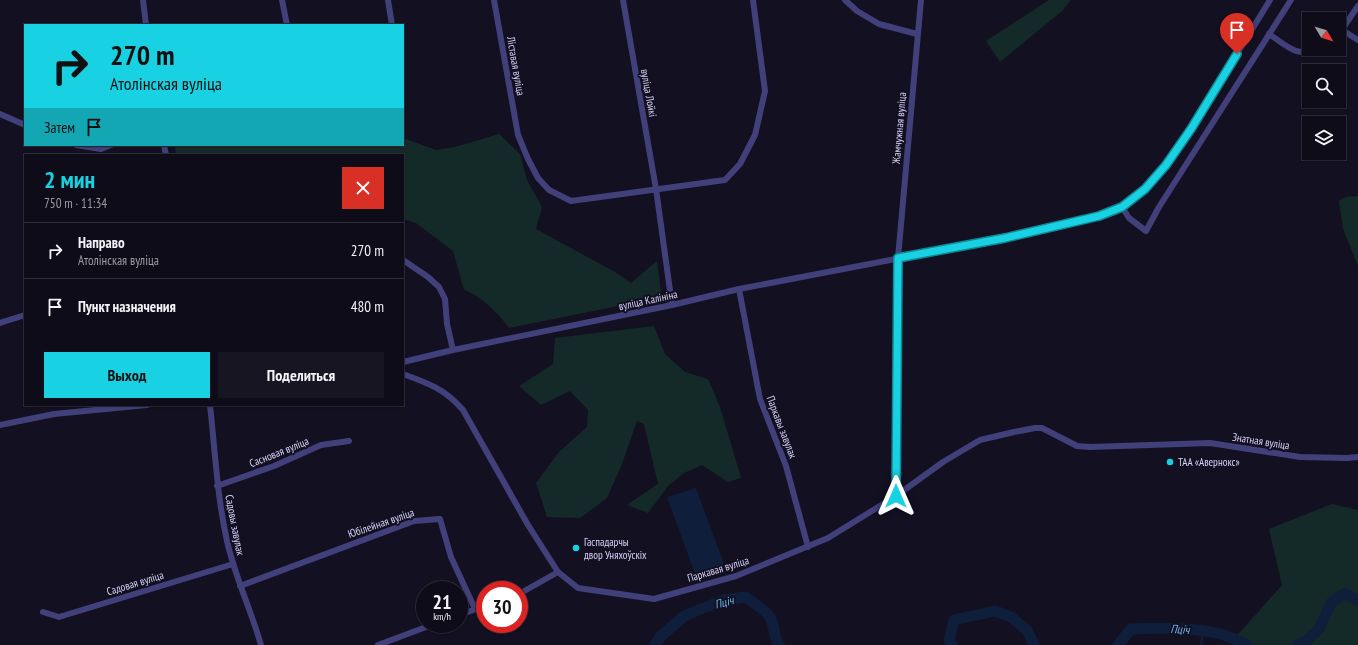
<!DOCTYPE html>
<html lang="ru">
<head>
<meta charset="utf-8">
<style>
	body { margin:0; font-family:"PT Sans Narrow",sans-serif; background:#171522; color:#f1f3f6; height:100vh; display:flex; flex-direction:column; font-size:15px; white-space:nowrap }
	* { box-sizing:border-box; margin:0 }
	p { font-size:13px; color:#9b9ba2 }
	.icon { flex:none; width:22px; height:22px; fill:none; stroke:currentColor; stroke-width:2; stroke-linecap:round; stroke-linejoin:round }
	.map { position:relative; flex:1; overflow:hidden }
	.panel { position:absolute; left:24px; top:154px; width:380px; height:252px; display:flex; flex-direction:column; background:#0e0c19; border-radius:0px; box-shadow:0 1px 3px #0004,0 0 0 1px #2e2c38 }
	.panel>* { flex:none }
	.hud { position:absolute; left:24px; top:24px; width:380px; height:122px; border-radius:0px; box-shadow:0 1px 3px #0004,0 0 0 1px #2e2c38; background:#18d1e2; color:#111; overflow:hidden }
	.needle { width:26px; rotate:128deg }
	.buttons { position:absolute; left:1302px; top:12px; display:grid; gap:8px }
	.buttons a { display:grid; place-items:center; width:44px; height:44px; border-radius:0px; background:#0e0c19; box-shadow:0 1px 3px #0004,0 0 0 1px #2e2c38; font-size:20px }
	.speed { position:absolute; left:416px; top:581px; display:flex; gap:8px; font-size:20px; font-weight:700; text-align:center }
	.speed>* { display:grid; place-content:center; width:52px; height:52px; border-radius:50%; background:#0e0c19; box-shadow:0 1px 3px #0004,0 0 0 1px #2e2c38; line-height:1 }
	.speed small { font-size:10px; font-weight:400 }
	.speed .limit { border:6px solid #d22; background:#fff; color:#111 }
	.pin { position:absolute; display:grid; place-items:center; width:34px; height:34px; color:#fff; margin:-41px -17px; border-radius:50% 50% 50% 0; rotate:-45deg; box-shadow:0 0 4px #0007 }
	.pin .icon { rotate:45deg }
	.me { position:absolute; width:44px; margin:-22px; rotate:0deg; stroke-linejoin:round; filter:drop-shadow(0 0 3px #0008) }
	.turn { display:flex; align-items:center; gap:14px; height:84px; padding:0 20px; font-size:18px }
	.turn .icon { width:52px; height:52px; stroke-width:2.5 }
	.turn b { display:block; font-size:28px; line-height:34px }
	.then { display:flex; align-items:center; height:38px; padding:0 20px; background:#0003; gap:8px; font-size:15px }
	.round { display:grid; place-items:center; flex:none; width:42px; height:42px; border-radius:0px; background:#171522 }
	.head { display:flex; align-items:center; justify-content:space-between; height:68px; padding:0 20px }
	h1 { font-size:24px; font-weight:600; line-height:30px; color:#18d1e2 }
	.cta { display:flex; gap:8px; margin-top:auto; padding:8px 20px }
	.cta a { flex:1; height:46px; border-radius:0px; background:#18d1e2; color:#111; font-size:16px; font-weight:600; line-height:46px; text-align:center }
	.cta a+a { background:#171522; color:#f1f3f6 }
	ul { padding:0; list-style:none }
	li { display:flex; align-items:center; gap:12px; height:56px; padding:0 20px; border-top:1px solid #2e2c38 }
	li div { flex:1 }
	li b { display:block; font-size:15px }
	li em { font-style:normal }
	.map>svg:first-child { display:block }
	.green { fill:#142a29 }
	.water { fill:#0f1f3b }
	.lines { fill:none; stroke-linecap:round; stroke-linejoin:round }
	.stream { stroke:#0f1f3b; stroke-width:2 }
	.river { stroke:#0f1f3b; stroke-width:11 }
	.minor { stroke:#41407b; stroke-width:6 }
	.route-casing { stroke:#108893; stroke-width:10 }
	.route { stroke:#18d1e2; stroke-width:7 }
	.poi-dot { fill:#18d1e2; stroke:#131021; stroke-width:1.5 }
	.labels { text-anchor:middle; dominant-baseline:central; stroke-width:4; stroke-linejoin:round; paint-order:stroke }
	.street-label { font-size:11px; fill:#d8d4fa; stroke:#131021 }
	.poi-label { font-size:11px; fill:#d8d4fa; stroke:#131021; text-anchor:start }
	.water-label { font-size:12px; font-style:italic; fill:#6db5ef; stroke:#131021 }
</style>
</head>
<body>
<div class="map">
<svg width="1358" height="645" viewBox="0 0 1358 645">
	<rect width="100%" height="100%" fill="#131021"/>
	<!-- green -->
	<g class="green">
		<polygon points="1049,0 1071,0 1062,11 1000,62 986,41"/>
		<path d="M499,134L520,154L527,180L542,207L536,229L615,272L631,283L657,261L662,300L653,299L509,328C499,314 480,295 464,290L453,251L416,223L403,219V155H176L175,145H403V138L436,150L455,147Z"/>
		<polygon points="1358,196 1358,266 1343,229 1339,201 1346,197"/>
		<polygon points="654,326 665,354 685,372 708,379 720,407 741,478 728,482 702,465 684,473 668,486 648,513 627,505 658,484 644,424 637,421 622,464 607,498 580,518 547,517 536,483 559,452 587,427 588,410 570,391 541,405 519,386 553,364 555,338"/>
		<polygon points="1332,504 1358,510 1358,645 1235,645 1234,639 1282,585 1269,529"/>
	</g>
	<!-- water -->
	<polygon class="water" points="696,488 727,572 698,582 667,497"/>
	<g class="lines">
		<!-- stream -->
		<polyline class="stream" points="1201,645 1203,630"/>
		<!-- river -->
		<g class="river">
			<path d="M655,645L660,637L684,616L723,600L745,597C752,602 767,611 770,617C775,626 773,637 779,645"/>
			<polyline points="952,645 949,640 954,620 995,611 1011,617 1027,630 1034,645"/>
			<path d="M1118,645L1131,629C1161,628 1192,627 1221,634C1230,637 1239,641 1247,645"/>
			<polyline points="1297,645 1305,642 1319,629 1331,603 1345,593 1358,601"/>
		</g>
		<!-- minor -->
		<g class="minor">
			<polyline points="143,0 146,25"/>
			<polyline points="282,0 287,25"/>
			<polyline points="388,0 392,25"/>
			<polyline points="494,0 518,135 528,159 538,178 549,190 571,201 725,180 740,164 755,135 765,91 753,0"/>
			<polyline points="623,0 656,189 672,305"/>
			<polyline points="845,0 857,11 879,24 917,34"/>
			<polyline points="1342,30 1358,40"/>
			<path d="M1269,34C1290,48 1295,57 1321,49"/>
			<polyline points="1339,34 1358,6"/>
			<polyline points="0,114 25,125"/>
			<polyline points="76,145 101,149 111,145"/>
			<polyline points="164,145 166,155"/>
			<polyline points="1122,207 1129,218 1146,231 1159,207 1291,0"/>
			<polyline points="403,260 428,277 439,287 445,299 447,324 453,350"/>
			<polyline points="739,289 760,399 786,466 808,547"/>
			<polyline points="0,323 25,315"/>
			<polyline points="403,362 453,350 672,305 739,289 1005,238 1099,216 1122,207 1145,189 1165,165 1191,129 1270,0"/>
			<path d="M403,374C428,383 445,389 463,410L528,525L558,572L578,588L654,599L736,576L828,538L896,496L943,462L980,440L1014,432L1035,428H1042L1077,446L1090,447L1210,443L1300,457L1347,458L1358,457"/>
			<path d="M210,405C215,450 217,496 227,541C235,577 251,610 261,645"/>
			<polyline points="0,425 54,414 147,405"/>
			<polyline points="217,486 274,466 321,445 349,441"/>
			<polyline points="896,496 898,258 921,0"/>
			<polyline points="240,586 414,521 440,519 451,557 475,609"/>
			<polyline points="519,594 558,572"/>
			<polyline points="43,612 59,617 233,564"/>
			<polyline points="459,615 485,606"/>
			<polyline points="378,645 434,624"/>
		</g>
	</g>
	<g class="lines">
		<!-- route casing -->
		<g class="route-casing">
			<polyline id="route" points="896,496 898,258 1005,238 1099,216 1122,207 1145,189 1166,165 1191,129 1237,54"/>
		</g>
		<!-- route -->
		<use href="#route" class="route"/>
	</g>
	<!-- markers -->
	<g class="poi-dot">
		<circle cx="1170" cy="462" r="4"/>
		<circle cx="576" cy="548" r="4"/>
	</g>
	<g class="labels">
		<!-- street labels -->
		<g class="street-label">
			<text transform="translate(516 66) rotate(80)">Ліставая вуліца</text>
			<text transform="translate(649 93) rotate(80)">вуліца Лойкі</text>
			<text transform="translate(899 128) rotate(-85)">Жамчужная вуліца</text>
			<text transform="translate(648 300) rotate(-12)">вуліца Калініна</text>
			<text transform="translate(782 427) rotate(69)">Паркавы завулак</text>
			<text transform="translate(1261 441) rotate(9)">Знатная вуліца</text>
			<text transform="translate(279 452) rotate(-22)">Сасновая вуліца</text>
			<text transform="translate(381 523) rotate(-19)">Юбілейная вуліца</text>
			<text transform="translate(235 525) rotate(79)">Садовы завулак</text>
			<text transform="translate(718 569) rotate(-17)">Паркавая вуліца</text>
			<text transform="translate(135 583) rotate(-17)">Садовая вуліца</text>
		</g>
		<!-- poi labels -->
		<g class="poi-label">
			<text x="1178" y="462">ТАА «Авернокс»</text>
			<text x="584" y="542">Гаспадарчы<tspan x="584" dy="13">двор Уняхоўскіх</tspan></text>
		</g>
		<!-- water labels -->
		<g class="water-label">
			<text transform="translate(724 602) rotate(-15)">Пціч</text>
			<text transform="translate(1180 629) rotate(3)">Пціч</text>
		</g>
	</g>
</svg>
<div class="buttons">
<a><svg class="needle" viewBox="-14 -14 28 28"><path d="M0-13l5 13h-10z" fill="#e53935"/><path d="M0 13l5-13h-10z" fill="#9b9ba2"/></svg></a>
<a><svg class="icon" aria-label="search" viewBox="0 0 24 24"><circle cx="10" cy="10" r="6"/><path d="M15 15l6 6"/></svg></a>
<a><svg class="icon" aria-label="layers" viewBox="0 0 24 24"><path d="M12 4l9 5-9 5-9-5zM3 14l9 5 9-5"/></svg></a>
</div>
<div class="speed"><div>21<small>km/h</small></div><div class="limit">30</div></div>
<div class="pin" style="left:1237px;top:54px;background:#d93025"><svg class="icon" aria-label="arrive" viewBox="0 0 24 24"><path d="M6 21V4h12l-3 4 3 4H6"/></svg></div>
<svg class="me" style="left:896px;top:496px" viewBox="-20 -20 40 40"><path d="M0-17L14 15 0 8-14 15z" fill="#18d1e2" stroke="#fff" stroke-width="4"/></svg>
<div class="hud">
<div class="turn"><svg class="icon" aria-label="right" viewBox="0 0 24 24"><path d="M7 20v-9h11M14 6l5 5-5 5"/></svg><div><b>270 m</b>Атолінская вуліца</div></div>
<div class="then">Затем<svg class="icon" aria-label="arrive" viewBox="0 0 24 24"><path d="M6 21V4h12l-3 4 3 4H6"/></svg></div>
</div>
<section class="panel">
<div class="head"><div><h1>2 мин</h1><p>750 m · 11:34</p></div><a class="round" style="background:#d93025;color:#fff"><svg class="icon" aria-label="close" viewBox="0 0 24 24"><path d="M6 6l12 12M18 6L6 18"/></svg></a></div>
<ul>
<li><svg class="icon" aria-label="right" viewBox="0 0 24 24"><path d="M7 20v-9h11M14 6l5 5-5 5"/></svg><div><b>Направо</b><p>Атолінская вуліца</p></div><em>270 m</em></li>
<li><svg class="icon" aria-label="arrive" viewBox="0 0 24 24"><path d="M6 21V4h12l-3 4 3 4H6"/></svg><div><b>Пункт назначения</b></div><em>480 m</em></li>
</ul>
<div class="cta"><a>Выход</a><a>Поделиться</a></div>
</section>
</div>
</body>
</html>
